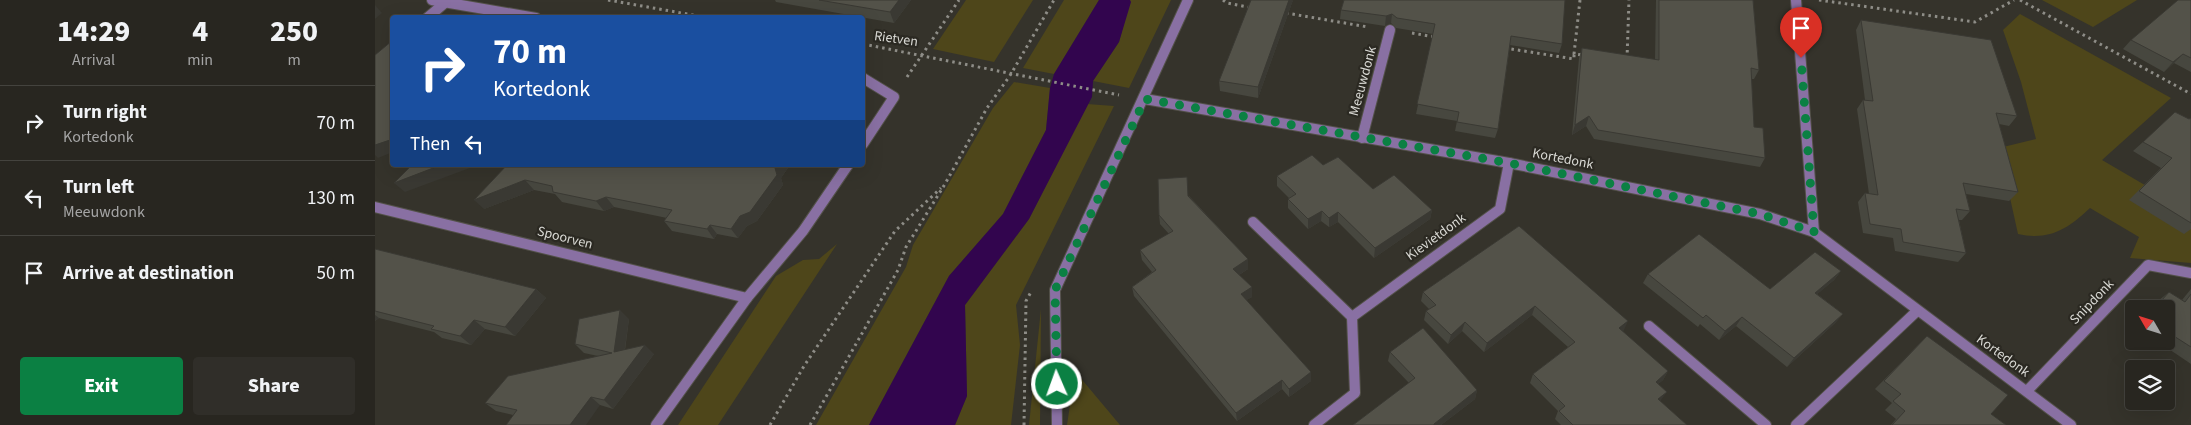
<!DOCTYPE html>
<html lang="en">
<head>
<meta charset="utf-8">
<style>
	body { margin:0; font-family:"Source Sans 3",sans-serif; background:#302e29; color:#f1f3f6; height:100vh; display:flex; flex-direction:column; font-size:19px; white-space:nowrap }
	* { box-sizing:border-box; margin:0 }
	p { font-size:16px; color:#a5a5a5 }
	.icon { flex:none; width:28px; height:28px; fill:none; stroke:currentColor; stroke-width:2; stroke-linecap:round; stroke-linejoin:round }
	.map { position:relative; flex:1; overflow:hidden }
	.panel { display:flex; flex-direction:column; background:#282620; width:375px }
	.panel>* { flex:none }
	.guide { position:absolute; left:15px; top:15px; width:475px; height:152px; border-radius:5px; box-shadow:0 5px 20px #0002,0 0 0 1px #44433e; background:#1a4fa0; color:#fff; overflow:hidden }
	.needle { width:32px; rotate:309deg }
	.tools { position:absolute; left:1750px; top:300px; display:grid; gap:10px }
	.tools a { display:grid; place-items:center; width:50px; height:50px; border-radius:5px; background:#282620; box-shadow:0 5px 20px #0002,0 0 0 1px #44433e; font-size:25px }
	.pin { position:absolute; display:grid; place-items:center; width:42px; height:42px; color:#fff; margin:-51px -21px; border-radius:50% 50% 50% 0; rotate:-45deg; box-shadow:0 0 5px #0007 }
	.pin .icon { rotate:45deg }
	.me { position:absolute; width:55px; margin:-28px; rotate:358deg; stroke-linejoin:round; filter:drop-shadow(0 0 4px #0008) }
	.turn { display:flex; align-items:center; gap:18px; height:105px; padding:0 20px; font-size:22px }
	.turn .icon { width:65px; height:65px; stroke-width:2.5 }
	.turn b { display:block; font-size:35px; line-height:42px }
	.then { display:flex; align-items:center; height:48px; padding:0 20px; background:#0003; gap:10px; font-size:19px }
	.eta { display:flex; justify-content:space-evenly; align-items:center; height:85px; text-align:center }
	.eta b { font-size:30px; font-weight:800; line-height:35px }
	.action { display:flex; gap:10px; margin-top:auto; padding:10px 20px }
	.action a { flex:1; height:58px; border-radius:5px; background:#0b8043; color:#fff; font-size:20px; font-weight:800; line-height:58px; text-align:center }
	.action a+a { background:#302e29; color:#f1f3f6 }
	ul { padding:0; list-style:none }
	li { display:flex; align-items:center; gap:15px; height:75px; padding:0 20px; border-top:1px solid #44433e }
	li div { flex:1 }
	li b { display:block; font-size:19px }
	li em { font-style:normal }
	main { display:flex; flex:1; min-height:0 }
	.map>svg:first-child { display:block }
	.green { fill:#4e461a }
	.water { fill:#32054e }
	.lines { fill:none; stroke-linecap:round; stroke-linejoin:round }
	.service-casing { stroke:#535149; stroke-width:12 }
	.minor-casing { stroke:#535149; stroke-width:12 }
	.path { stroke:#8e8d87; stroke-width:3; stroke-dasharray:2.5 4; stroke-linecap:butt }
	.service { stroke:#8970a3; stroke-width:10 }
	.minor { stroke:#8970a3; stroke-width:10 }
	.wall { fill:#47473f }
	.shaded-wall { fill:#3a3933 }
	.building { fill:#535249; stroke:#3a3933 }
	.route { stroke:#0b8043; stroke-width:9; stroke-dasharray:0 16.2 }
	.labels { text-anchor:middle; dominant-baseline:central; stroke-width:4.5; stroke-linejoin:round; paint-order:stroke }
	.street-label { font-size:14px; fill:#d9d9d4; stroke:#2b2922 }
</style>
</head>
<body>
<main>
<section class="panel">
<div class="eta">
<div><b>14:29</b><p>Arrival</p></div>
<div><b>4</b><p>min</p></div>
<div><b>250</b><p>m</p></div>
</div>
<ul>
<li><svg class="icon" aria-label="right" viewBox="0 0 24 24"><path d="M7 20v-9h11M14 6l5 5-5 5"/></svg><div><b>Turn right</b><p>Kortedonk</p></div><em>70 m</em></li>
<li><svg class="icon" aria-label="left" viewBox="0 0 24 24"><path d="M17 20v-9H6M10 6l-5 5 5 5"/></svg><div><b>Turn left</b><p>Meeuwdonk</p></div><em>130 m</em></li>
<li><svg class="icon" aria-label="arrive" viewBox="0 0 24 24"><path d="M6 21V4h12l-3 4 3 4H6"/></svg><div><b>Arrive at destination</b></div><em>50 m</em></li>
</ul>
<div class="action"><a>Exit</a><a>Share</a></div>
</section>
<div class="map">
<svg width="1816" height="425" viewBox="0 0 1816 425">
	<rect width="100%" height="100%" fill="#35332b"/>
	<!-- green -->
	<g class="green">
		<polygon points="591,0 658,0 619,62 558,49"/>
		<polygon points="689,0 724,0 679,74 648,68"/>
		<polygon points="755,0 796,0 754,88 718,81 744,42"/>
		<polygon points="1667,0 1762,0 1718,27"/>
		<path d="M1645,14L1796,98L1727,160L1816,212V263L1755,258L1764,237L1715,208C1693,229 1674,241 1643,234L1624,148L1661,139L1646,82L1628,30Z"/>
		<polygon points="639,82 675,88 671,130 628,214 574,276 494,425 441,425 531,267 538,245 618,108"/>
		<polygon points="712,104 739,106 641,305 645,345 636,425 580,425 592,396 590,305 654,219"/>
		<polygon points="462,244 343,425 303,425 401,276 428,260 444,259"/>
		<polygon points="666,309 665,425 654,425"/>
		<polygon points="693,363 745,425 692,425 695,405"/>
	</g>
	<!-- water -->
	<polygon class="water" points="724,0 755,0 756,2 744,42 718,81 717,97 654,219 590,305 592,396 580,425 494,425 574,276 628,214 671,130 675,88 679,74"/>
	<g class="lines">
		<!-- service casing -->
		<g class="service-casing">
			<polyline id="service" points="1421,0 1439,232"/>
		</g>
		<!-- minor casing -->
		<g class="minor-casing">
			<g id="minor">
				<polyline points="57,0 161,18"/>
				<polyline points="52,18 71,2"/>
				<polyline points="488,78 519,97 488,144"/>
				<polyline points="770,99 1134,163 1385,214 1439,232 1696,425"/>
				<polyline points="987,138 1015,30"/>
				<polyline points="0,207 372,298"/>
				<polyline points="878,222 977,317"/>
				<polyline points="1274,326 1391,425"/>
				<polyline points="1652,391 1773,265 1816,273"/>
				<polyline points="281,425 372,298 428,231 473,165"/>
				<polyline points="682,425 680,290 813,0"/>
				<polyline points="939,425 980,393 977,317 1125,209 1134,163"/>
				<polyline points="1421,425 1542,311"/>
			</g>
		</g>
		<!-- path -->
		<g class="path">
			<polyline points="233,0 335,18"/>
			<polyline points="848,0 852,3 877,8"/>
			<polyline points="1205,0 1199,54 1207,55"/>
			<polyline points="1444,0 1600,22 1639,0"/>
			<polyline points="1645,0 1816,94"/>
			<polyline points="911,13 993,27"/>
			<polyline points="1037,33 1060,37"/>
			<polyline points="488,44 744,95"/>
			<polyline points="1130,48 1199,59 1199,54"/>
			<polyline points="1252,59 1254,0"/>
			<polyline points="532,77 584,0"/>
			<polyline points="395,425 429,366 520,231 566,188"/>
			<polyline points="435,425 523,270 531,247 570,184 612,108 636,74 679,0"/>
			<polyline points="649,425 651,301 656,292"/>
		</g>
		<!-- service -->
		<use href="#service" class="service"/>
		<!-- minor -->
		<use href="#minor" class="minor"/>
	</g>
	<!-- wall -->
	<g class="wall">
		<polygon points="400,0 536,0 519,23 401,2"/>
		<polygon points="918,0 883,98 845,91 844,81"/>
		<polygon points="969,0 1187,44 1184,53 1135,45 1123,129 1120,138 1080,131 1082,121 1041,114 1058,34 1021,28 1016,23 1010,26 965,19 966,10"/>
		<polygon points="1281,0 1378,0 1384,70 1379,79 1376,79 1379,127 1390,158 1385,167 1219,139 1211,126 1197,135 1204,58 1207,48 1280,60"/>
		<polygon points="1816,0 1816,72 1799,63 1789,72 1748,49 1756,40"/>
		<polygon points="1486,20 1642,116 1634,126 1624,124 1643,192 1634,201 1591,194 1595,211 1587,220 1584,220 1591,253 1583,262 1520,251 1518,238 1488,233 1483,202 1490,193 1494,194 1482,109 1488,100 1490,100 1481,30"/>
		<polygon points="1816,118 1816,229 1809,234 1754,200 1786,168 1758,151 1768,142"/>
		<polygon points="132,165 415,165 406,178 408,185 382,221 372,226 363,238 342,234 339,239 297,231 289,221 292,218 239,207 229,211 187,202 180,194 159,190 109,209"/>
		<polygon points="948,165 998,189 1057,210 1055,219 999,258 963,222 954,227 946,221 933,229 913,208 913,199 914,198 902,186 902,176"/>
		<polygon points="814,196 873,259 873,269 864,275 877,287 877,297 871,300 936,372 936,381 914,397 907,389 862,421 759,296 757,287 777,272 767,260 765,250 794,234 785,224 784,215"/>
		<polygon points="1144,226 1249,330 1247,331 1293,371 1288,380 1283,384 1286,400 1285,401 1312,425 1186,425 1180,419 1183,411 1155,383 1158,374 1193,347 1157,315 1109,352 1087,331 1073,344 1049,320 1051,311 1054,309 1046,301 1048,292"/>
		<polygon points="0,249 161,289 171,298 140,336 110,329 96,345 67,338 59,332 4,318 0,321"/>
		<polygon points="1466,271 1459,280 1442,294 1468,314 1460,323 1412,367 1361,326 1344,340 1325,324 1323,327 1268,283 1273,274 1395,289"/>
		<polygon points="1816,289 1816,364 1782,341 1791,341 1791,309 1776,309 1783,301 1794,292 1807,300"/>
		<polygon points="254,319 250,350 279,354 238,409 225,405 138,415 121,411 110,403 223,356 209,353 200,344"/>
		<polygon points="1552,336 1616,414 1631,425 1516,425 1521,419 1510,410 1517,403 1500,389"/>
		<polygon points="1015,352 1102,390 1100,399 1066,425 978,425 1034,383 1013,361"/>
	</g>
	<!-- shaded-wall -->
	<g class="shaded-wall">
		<polygon points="524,0 536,0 519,23 515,12"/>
		<polygon points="914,0 918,0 883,98 883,87"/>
		<polygon points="0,5 7,13 0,19"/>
		<polygon points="1017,14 1016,23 1010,26 1011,16"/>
		<polygon points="1808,54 1799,63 1789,72 1798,62"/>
		<polygon points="1214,116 1211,126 1197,135 1200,125"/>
		<polygon points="18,139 18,152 3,158 0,155 0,145"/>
		<polygon points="66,165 103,165 30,192 19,183"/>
		<polygon points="402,165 415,165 406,178 408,185 382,221 372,226 363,238 356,229"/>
		<polygon points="150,180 159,190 109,209 99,200"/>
		<polygon points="231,197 239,207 229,211 221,201"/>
		<polygon points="1057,210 1055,219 999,258 1000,248"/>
		<polygon points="947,211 946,221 933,229 933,219"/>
		<polygon points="963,212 963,222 954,227 954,218"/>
		<polygon points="335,225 342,234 339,239 332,229"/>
		<polygon points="873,259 873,269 859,278 858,269"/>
		<polygon points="1466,271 1459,280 1433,302 1440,293"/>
		<polygon points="877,287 877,297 866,303 866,294"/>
		<polygon points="161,289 171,298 140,336 130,327"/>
		<polygon points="1160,306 1157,315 1109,352 1112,343"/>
		<polygon points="245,310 254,319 248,361 239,352"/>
		<polygon points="1468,314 1460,323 1412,367 1419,358"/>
		<polygon points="0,315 4,318 0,321"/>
		<polygon points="1367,317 1361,326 1344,340 1350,331"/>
		<polygon points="99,320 110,329 96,345 85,336"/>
		<polygon points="1253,321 1249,330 1240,337 1244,328"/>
		<polygon points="1090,322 1087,331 1073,344 1076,335"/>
		<polygon points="270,345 279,354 238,409 229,400"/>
		<polygon points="1293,371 1288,380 1276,390 1281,382"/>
		<polygon points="936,372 936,381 914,397 914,389"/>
		<polygon points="907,380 907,389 862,421 861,413"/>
		<polygon points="1102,390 1100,399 1066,425 1058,425"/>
		<polygon points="1292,392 1286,400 1277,407 1283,399"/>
		<polygon points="216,397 225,405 211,425 195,425"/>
	</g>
	<!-- building -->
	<g class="building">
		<polygon points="444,0 524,0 515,12"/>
		<polygon points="876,0 914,0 883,87 844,81"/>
		<polygon points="969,0 1190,0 1187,44 1136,36 1123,129 1082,122 1084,112 1042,104 1060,24 1022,18 1017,14 1011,16 966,10"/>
		<polygon points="1284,0 1378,0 1384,70 1376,68 1379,127 1388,128 1390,158 1223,130 1214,116 1200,125 1207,48 1284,60"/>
		<polygon points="1803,0 1816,0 1816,58 1808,54 1798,62 1756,40"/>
		<polygon points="1486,20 1616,40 1642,116 1621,113 1643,192 1588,183 1595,211 1581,209 1591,253 1528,242 1526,229 1495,224 1490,193 1503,195 1488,100 1498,101"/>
		<polygon points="18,40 18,139 0,145 0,55"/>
		<polygon points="1800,112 1814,119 1816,118 1816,223 1764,191 1797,158 1768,142"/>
		<polygon points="937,155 948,165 963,157 998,189 1019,175 1057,210 1000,248 963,212 954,218 947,211 933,219 913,199 921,194 902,176"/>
		<polygon points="37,165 66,165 19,183"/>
		<polygon points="132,165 402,165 400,168 402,175 375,212 365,216 356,229 335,225 332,229 289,221 297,210 231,197 221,201 178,192 177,186 150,180 99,200"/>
		<polygon points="812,177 813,196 873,259 858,269 877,287 866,294 936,372 914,389 907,380 861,413 757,287 781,270 765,250 798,231 784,215 783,179"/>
		<polygon points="1144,226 1253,321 1244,328 1293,371 1281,382 1292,392 1283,399 1312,425 1198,425 1184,411 1190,406 1158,374 1200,342 1160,306 1112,343 1090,322 1076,335 1051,311 1061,305 1048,292"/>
		<polygon points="1324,234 1395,289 1440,252 1466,271 1440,293 1468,314 1419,358 1367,317 1350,331 1331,315 1328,318 1273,274"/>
		<polygon points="0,249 161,289 130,327 99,320 85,336 56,329 59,326 0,311"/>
		<polygon points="1794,292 1810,302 1816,294 1816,347 1791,331 1791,309 1779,309"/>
		<polygon points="245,310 239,352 270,345 229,400 216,397 195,425 131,425 142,410 110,403 133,376 237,353 200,344 204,319"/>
		<polygon points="1048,328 1102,390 1059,424 1059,425 978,425 1040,378 1015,352"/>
		<polygon points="1552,336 1633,395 1616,414 1631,425 1517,425 1530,411 1518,401 1526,394 1509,381"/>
	</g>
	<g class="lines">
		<!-- route -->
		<polyline class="route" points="682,384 680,290 770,99 1134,163 1385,214 1439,232 1426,58"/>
	</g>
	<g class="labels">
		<!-- street labels -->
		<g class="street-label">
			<text transform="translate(521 39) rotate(8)">Rietven</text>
			<text transform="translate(988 81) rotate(-75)">Meeuwdonk</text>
			<text transform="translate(1188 159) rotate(11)">Kortedonk</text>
			<text transform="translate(1061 237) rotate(-36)">Kievietdonk</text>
			<text transform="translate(190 238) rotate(14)">Spoorven</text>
			<text transform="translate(1717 302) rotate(-46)">Snipdonk</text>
			<text transform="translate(1628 356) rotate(36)">Kortedonk</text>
		</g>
	</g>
</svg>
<div class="tools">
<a><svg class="needle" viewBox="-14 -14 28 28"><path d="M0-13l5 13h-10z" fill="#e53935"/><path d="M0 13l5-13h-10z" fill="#a5a5a5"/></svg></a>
<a><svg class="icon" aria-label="layers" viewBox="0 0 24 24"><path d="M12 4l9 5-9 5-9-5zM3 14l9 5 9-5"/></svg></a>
</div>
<div class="pin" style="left:1426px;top:58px;background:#d93025"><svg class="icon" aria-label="arrive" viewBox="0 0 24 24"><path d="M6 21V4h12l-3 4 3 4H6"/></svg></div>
<svg class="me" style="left:682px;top:384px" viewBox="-20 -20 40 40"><circle r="17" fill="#0b8043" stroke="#fff" stroke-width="3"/><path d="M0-11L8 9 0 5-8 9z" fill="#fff"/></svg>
<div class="guide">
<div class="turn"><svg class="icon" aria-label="right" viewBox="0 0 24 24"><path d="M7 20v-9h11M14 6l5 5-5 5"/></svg><div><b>70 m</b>Kortedonk</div></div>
<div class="then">Then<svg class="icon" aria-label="left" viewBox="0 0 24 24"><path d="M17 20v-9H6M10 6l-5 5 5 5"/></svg></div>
</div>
</div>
</main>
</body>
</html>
